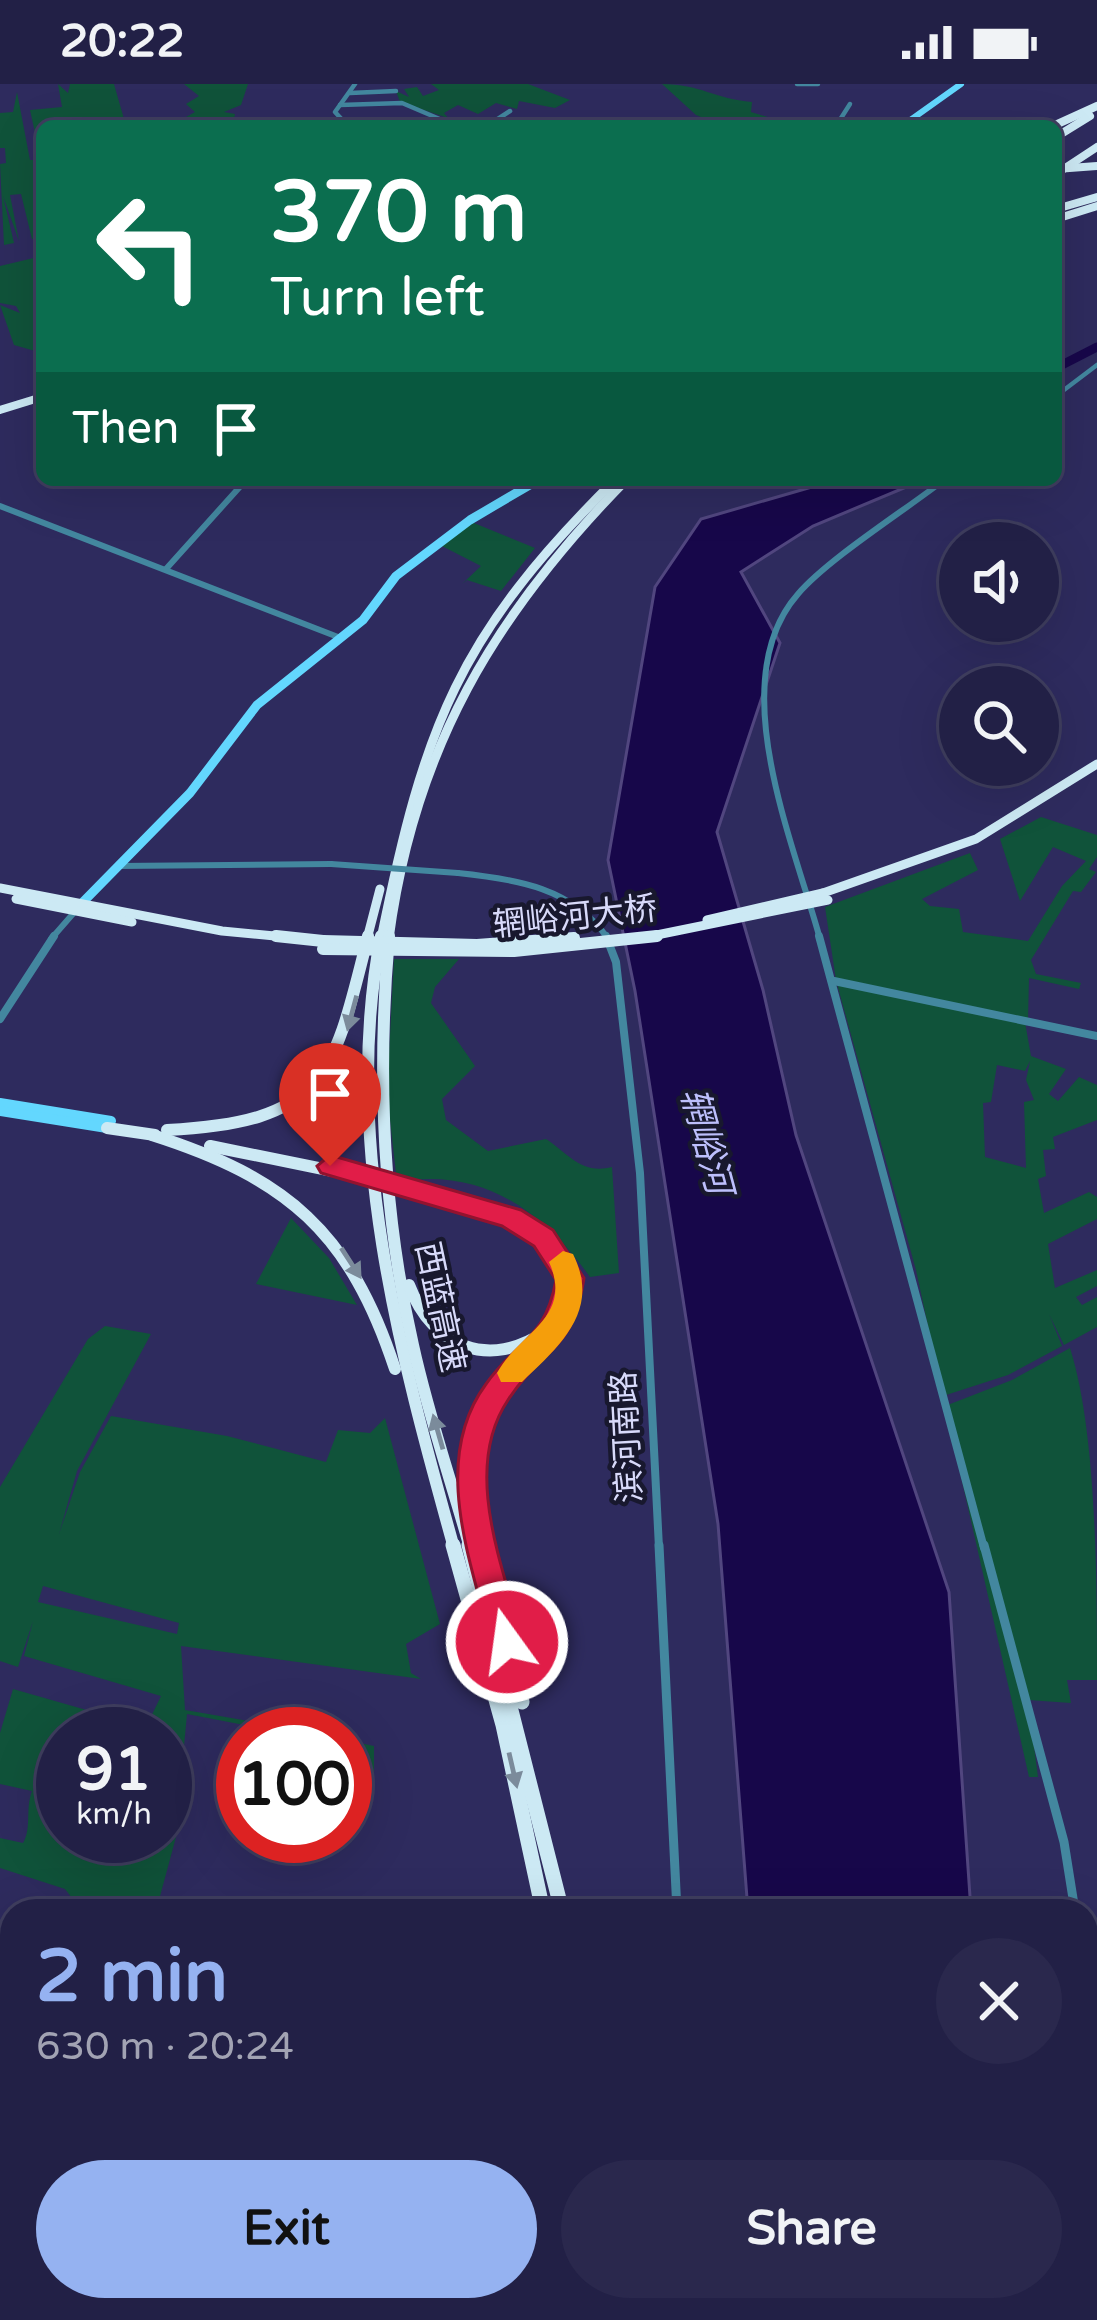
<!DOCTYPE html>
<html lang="en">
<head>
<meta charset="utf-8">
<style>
	body { margin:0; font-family:"Varela Round","Noto Sans SC",sans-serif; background:#2a284d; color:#f1f3f6; height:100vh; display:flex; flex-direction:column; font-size:45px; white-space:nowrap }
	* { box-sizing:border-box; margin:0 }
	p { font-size:39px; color:#a2a3b3 }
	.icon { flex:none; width:66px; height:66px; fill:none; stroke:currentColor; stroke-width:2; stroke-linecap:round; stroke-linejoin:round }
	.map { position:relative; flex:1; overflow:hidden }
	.panel { position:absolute; left:0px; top:1815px; width:1098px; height:423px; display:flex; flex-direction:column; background:#222046; border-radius:36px 36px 0 0; box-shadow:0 12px 48px #0002,0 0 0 3px #3f3e5f }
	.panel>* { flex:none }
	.guide { position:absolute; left:36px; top:36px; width:1026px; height:366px; border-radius:18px; box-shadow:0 12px 48px #0002,0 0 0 3px #3f3e5f; background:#0b6e4f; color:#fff; overflow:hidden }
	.buttons { position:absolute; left:939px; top:438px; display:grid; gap:24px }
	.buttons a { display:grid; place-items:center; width:120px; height:120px; border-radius:50%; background:#222046; box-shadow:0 12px 48px #0002,0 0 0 3px #3f3e5f; font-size:60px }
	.speed { position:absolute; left:36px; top:1623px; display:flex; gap:24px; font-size:60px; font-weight:700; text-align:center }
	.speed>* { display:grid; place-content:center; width:156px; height:156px; border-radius:50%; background:#222046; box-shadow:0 12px 48px #0002,0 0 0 3px #3f3e5f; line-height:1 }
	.speed small { font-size:30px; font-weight:400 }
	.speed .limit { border:18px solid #d22; background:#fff; color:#111 }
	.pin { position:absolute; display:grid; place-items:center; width:102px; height:102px; color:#fff; margin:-123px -51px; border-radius:50% 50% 50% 0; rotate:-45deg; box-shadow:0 0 12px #0007 }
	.pin .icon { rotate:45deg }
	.me { position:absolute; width:132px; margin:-66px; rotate:346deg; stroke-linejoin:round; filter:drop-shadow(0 0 9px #0008) }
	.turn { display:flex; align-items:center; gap:42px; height:252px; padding:0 36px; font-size:54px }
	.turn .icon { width:156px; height:156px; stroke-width:2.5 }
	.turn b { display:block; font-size:84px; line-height:102px }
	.then { display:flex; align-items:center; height:114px; padding:0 36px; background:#0003; gap:24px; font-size:45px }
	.round { display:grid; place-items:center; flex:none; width:126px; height:126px; border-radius:63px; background:#2a284d }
	.overview { display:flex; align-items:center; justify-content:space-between; height:204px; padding:0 36px }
	h1 { font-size:72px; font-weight:800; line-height:90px; color:#95b2f1 }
	.action { display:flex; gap:24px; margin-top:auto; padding:24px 36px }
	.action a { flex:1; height:138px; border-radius:72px; background:#95b2f1; color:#111; font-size:48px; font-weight:800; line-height:138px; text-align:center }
	.action a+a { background:#2a284d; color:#f1f3f6 }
	.status { display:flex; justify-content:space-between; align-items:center; height:84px; padding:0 60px; background:#222046; direction:ltr }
	.status svg { height:33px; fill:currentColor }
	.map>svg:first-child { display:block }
	.green { fill:#10533a; fill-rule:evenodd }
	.water { fill:#17074a; stroke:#51467f; stroke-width:3 }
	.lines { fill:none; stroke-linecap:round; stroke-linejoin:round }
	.river { stroke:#17074a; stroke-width:9 }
	.minor-far3 { stroke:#43879f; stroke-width:4.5 }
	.minor-far2 { stroke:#43879f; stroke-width:6 }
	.minor-far1 { stroke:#43879f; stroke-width:8 }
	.minor { stroke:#43879f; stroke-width:9 }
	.major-far2 { stroke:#63d7fe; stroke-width:6 }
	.major-far1 { stroke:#63d7fe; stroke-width:9 }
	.major { stroke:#63d7fe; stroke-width:10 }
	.highway-far3 { stroke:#cce9f4; stroke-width:8 }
	.highway-far2 { stroke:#cce9f4; stroke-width:9 }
	.highway-far1 { stroke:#cce9f4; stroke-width:12 }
	.highway { stroke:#cce9f4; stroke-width:15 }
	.minor-bridge { stroke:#43879f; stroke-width:6 }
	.highway-bridge-far2 { stroke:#cce9f4; stroke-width:8 }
	.highway-bridge-far1 { stroke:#cce9f4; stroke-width:9 }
	.highway-bridge { stroke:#cce9f4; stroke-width:12 }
	.oneway { fill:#7b8b9b }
	.route { fill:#e11d48; stroke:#92132f; stroke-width:3 }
	.slow { fill:#f59e0b }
	.labels { text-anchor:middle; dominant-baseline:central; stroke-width:9; stroke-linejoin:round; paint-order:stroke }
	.street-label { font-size:33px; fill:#d8dafa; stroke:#18182e }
	.water-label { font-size:36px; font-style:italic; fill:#bdbffc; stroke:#18182e }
</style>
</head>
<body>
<div class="status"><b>20:22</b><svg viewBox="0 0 49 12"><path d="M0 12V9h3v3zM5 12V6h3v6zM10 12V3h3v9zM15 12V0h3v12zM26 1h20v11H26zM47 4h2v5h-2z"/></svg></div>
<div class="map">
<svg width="1097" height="2236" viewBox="0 0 1097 2236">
	<rect width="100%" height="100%" fill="#2e2b5e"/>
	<!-- green -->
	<g class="green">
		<polygon points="58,0 68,9 70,0 114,0 124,35 120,42 42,42 42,153 32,155 21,110 10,111 19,157 3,112 14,159 4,161 0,80 6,79 5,64 0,64 0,29 13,28 17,8 30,76 41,76 30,26 62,23"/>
		<polygon points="184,0 248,0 241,21 224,28 235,30 232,42 130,42 177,38 195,28 186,20 199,12"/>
		<polygon points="431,0 528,0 570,16 555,24 519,17 517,25 496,19 478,30 458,21 444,29 448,34 400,18 396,7 409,13 404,5 417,3 423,12 439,6"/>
		<path d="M662,0C700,0 715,15 752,18L751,28L774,35L724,42L696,31Z"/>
		<polygon points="42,172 42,269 14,261 0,221 20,229 16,222 0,219 0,182"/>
		<polygon points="469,437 535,464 501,507 467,496 462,500 481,482 434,458"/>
		<polygon points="1041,733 1097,751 1097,773 1089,785 1096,788 1081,808 1073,807 1031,876 1036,890 1081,899 1079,905 1029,894 1028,936 836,896 825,823 970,769 978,786 922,815 930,822 959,825 963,848 1028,857 1062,802 1086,777 1053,763 1020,817 1000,755"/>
		<path d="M394,875H459L435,903L431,919L475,982L442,1015L446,1036L488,1067L546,1055C568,1069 581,1091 612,1083L619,1189L590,1193C542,1126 482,1083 397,1098L387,1009Z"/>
		<path d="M837,900L1025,938L1031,972L1066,985L1049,1010L1058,1017L1079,993L1097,1001V1036L1053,1053L1055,1065L1043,1066L1046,1092L1038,1095L1044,1129L1089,1108L1097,1113V1135L1048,1160L1055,1204L1097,1186V1202L1076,1213L1082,1221L1097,1213V1243L1064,1261L1049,1230L1062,1262L1008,1291L943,1312L916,1186ZM1030,977L1026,996L1034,1016L1024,1018L1026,1084L985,1073L983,1019L991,1018L997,981L1025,987Z"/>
		<polygon points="291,1134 329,1174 357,1221 256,1200"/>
		<path d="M105,1242L151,1250L77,1387L59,1450L80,1388L111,1332L227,1352L326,1378L338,1346L370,1349L385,1334L440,1540L406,1560L411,1589L421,1595L181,1562L185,1626L290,1644L291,1650L187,1630L179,1716L165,1712V1650H63V1752H165V1737L179,1742L156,1827H82L65,1805L0,1784V1754L23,1759C32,1744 25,1725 32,1707L0,1700V1649L13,1605L146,1643L161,1612L24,1572L33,1537L18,1583L0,1577V1403L88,1255ZM43,1502L179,1539L177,1550L38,1518Z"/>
		<path d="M1070,1264C1097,1349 1097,1499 1097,1596H1067L1071,1619L1028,1616L1038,1693H1029L945,1322L1012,1296Z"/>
		<polygon points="345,1656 374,1662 374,1707 345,1702"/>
		<polygon points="12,1944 12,2226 212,2226 211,2236 0,2236 0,1959"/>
	</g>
	<!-- water -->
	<g class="water">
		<polygon points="836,396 911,401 813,442 741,488 780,559 717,748 763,906 796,1051 949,1508 971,1827 748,1827 718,1440 635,907 608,776 655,503 701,435"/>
		<polygon points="780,2226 1001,2226 1002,2236 781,2236"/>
	</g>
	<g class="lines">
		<!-- river -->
		<polyline class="river" points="1056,284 1097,263"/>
		<!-- minor-far3 -->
		<g class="minor-far3">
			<polyline points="797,0 818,0"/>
			<polyline points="350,9 396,7"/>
			<polyline points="340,21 402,19 456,42"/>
			<polyline points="348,42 335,28 355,0"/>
			<polyline points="487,42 510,27"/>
			<polyline points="836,42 850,20"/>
			<polyline points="1056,312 1097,281"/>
		</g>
		<!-- minor-far2 -->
		<g class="minor-far2">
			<polyline points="0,422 338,553"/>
			<polyline points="166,485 246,396"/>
			<polyline points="118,782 331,780"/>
			<path d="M458,789C516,795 574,804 608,855"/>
			<polyline points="51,855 78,824"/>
			<path d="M820,855C794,759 722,596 798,510C828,475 904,427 944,396"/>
		</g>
		<!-- minor-far1 -->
		<g class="minor-far1">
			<polyline points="606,852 616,878 640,1089 659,1464"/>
			<polyline points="819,852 984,1464"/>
			<polyline points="834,897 1097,952"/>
			<polyline points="0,935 54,852"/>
		</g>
		<!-- minor -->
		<g class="minor">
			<polyline points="659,1461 677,1827"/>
			<polyline points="984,1461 1064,1758 1075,1827"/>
			<polyline points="1086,1902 1097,1975"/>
			<polyline points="691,2226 691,2236"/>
		</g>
		<!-- major-far2 -->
		<polyline class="major-far2" points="902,42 961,0"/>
		<!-- major-far1 -->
		<polyline class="major-far1" points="83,818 190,709 257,621 363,536 396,492 470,436 538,396"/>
		<!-- major -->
		<g class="major">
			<polyline points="0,1019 111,1037"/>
			<polyline points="0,1027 107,1044"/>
		</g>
		<!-- highway-far3 -->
		<g class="highway-far3">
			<polyline points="1053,42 1097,22"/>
			<polyline points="1056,53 1090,32"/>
			<polyline points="1056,90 1097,63"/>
			<polyline points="1056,125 1097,113"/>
			<polyline points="1056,135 1097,122"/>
			<polyline points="0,326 42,313"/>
		</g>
		<!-- highway-far2 -->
		<g class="highway-far2">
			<polyline points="0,804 222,847 306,855"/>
			<polyline points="823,809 976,755 1097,680"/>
			<polyline points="16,815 132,838"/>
			<polyline points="367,855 380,805"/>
			<path d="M381,855C424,642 458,551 615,396"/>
			<path d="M389,855C414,665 494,531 626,396"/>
		</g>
		<!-- highway-far1 -->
		<g class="highway-far1">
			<polyline points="276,852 323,857"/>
			<path d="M381,852C341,1054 400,1270 454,1464"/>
			<path d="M389,852C377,990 382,1126 413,1261C428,1330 451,1396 470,1464"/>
			<polyline points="107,1044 155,1051"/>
			<path d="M167,1046C325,1038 333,994 368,852"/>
			<path d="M152,1051C287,1094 350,1148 395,1285"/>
			<polyline points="210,1062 333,1087"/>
			<path d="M432,1108C495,1127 617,1165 552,1251C528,1283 493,1305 478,1345C464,1383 471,1425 479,1464"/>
			<path d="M409,1201C433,1264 490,1286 546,1247"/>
		</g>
		<!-- highway -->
		<g class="highway">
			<polyline points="453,1461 503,1641 543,1827"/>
			<polyline points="469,1461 562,1827"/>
			<polyline points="478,1461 522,1618"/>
			<polyline points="591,2226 592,2236"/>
			<polyline points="616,2226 617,2236"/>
		</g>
		<!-- minor-bridge -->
		<polyline class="minor-bridge" points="331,780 458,789"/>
		<!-- highway-bridge-far2 -->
		<polyline class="highway-bridge-far2" points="1056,85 1097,82"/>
		<!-- highway-bridge-far1 -->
		<g class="highway-bridge-far1">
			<polyline points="707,836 823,809"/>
			<polyline points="556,855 574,854"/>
			<polyline points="637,855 828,816"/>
		</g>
		<!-- highway-bridge -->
		<g class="highway-bridge">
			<polyline points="323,857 477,861 574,854"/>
			<polyline points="323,865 514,867 657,852"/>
			<polyline points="330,1082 432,1108"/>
		</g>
	</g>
	<!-- one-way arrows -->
	<defs><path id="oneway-solid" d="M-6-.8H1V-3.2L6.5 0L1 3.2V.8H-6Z" transform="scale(3)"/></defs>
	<g class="oneway">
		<use href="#oneway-solid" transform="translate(352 929) rotate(105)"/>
		<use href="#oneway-solid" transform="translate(351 1179) rotate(57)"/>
		<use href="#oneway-solid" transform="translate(438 1348) rotate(-106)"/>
		<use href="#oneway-solid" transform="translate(513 1686) rotate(77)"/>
	</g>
	<!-- route -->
	<path class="route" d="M330,1071L521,1126L553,1146L584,1194C572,1271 544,1261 508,1316C461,1386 504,1485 523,1558L518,1569L507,1573L495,1569L491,1558C471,1477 430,1376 486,1300C518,1255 545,1256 556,1196L534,1162L502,1142L321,1089L317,1082Z"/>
	<!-- slow -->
	<path class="slow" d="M563,1167L573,1170C601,1226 561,1261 522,1298H501L497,1289C519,1248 574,1234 549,1178Z"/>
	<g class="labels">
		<!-- street labels -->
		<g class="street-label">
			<text transform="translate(575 833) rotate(-6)">辋峪河大桥</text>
			<text transform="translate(440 1223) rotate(78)">西蓝高速</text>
			<text transform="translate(627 1353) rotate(-93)">滨河南路</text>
		</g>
		<!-- water labels -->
		<g class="water-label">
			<text transform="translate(706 1057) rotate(75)">辋峪河</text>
		</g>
	</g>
</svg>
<div class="buttons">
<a><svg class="icon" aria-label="sound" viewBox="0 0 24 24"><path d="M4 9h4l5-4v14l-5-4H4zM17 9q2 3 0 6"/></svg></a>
<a><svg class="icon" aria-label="search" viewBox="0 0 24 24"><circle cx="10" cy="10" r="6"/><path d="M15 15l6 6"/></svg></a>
</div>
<div class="speed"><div>91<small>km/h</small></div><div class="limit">100</div></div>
<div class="pin" style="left:330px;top:1082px;background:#d93025"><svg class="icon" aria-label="arrive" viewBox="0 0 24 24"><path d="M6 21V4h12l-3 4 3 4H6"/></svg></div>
<svg class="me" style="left:507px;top:1558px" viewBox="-20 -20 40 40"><circle r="17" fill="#e11d48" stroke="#fff" stroke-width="3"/><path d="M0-11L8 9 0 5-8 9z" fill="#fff"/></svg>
<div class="guide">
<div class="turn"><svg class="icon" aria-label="left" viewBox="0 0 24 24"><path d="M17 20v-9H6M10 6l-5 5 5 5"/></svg><div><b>370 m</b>Turn left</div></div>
<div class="then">Then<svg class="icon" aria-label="arrive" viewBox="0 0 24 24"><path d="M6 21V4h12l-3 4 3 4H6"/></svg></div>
</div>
<section class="panel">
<div class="overview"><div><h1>2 min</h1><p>630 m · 20:24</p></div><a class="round"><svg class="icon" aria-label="close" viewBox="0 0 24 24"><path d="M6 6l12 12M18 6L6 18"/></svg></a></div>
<div class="action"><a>Exit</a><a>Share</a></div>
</section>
</div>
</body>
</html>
